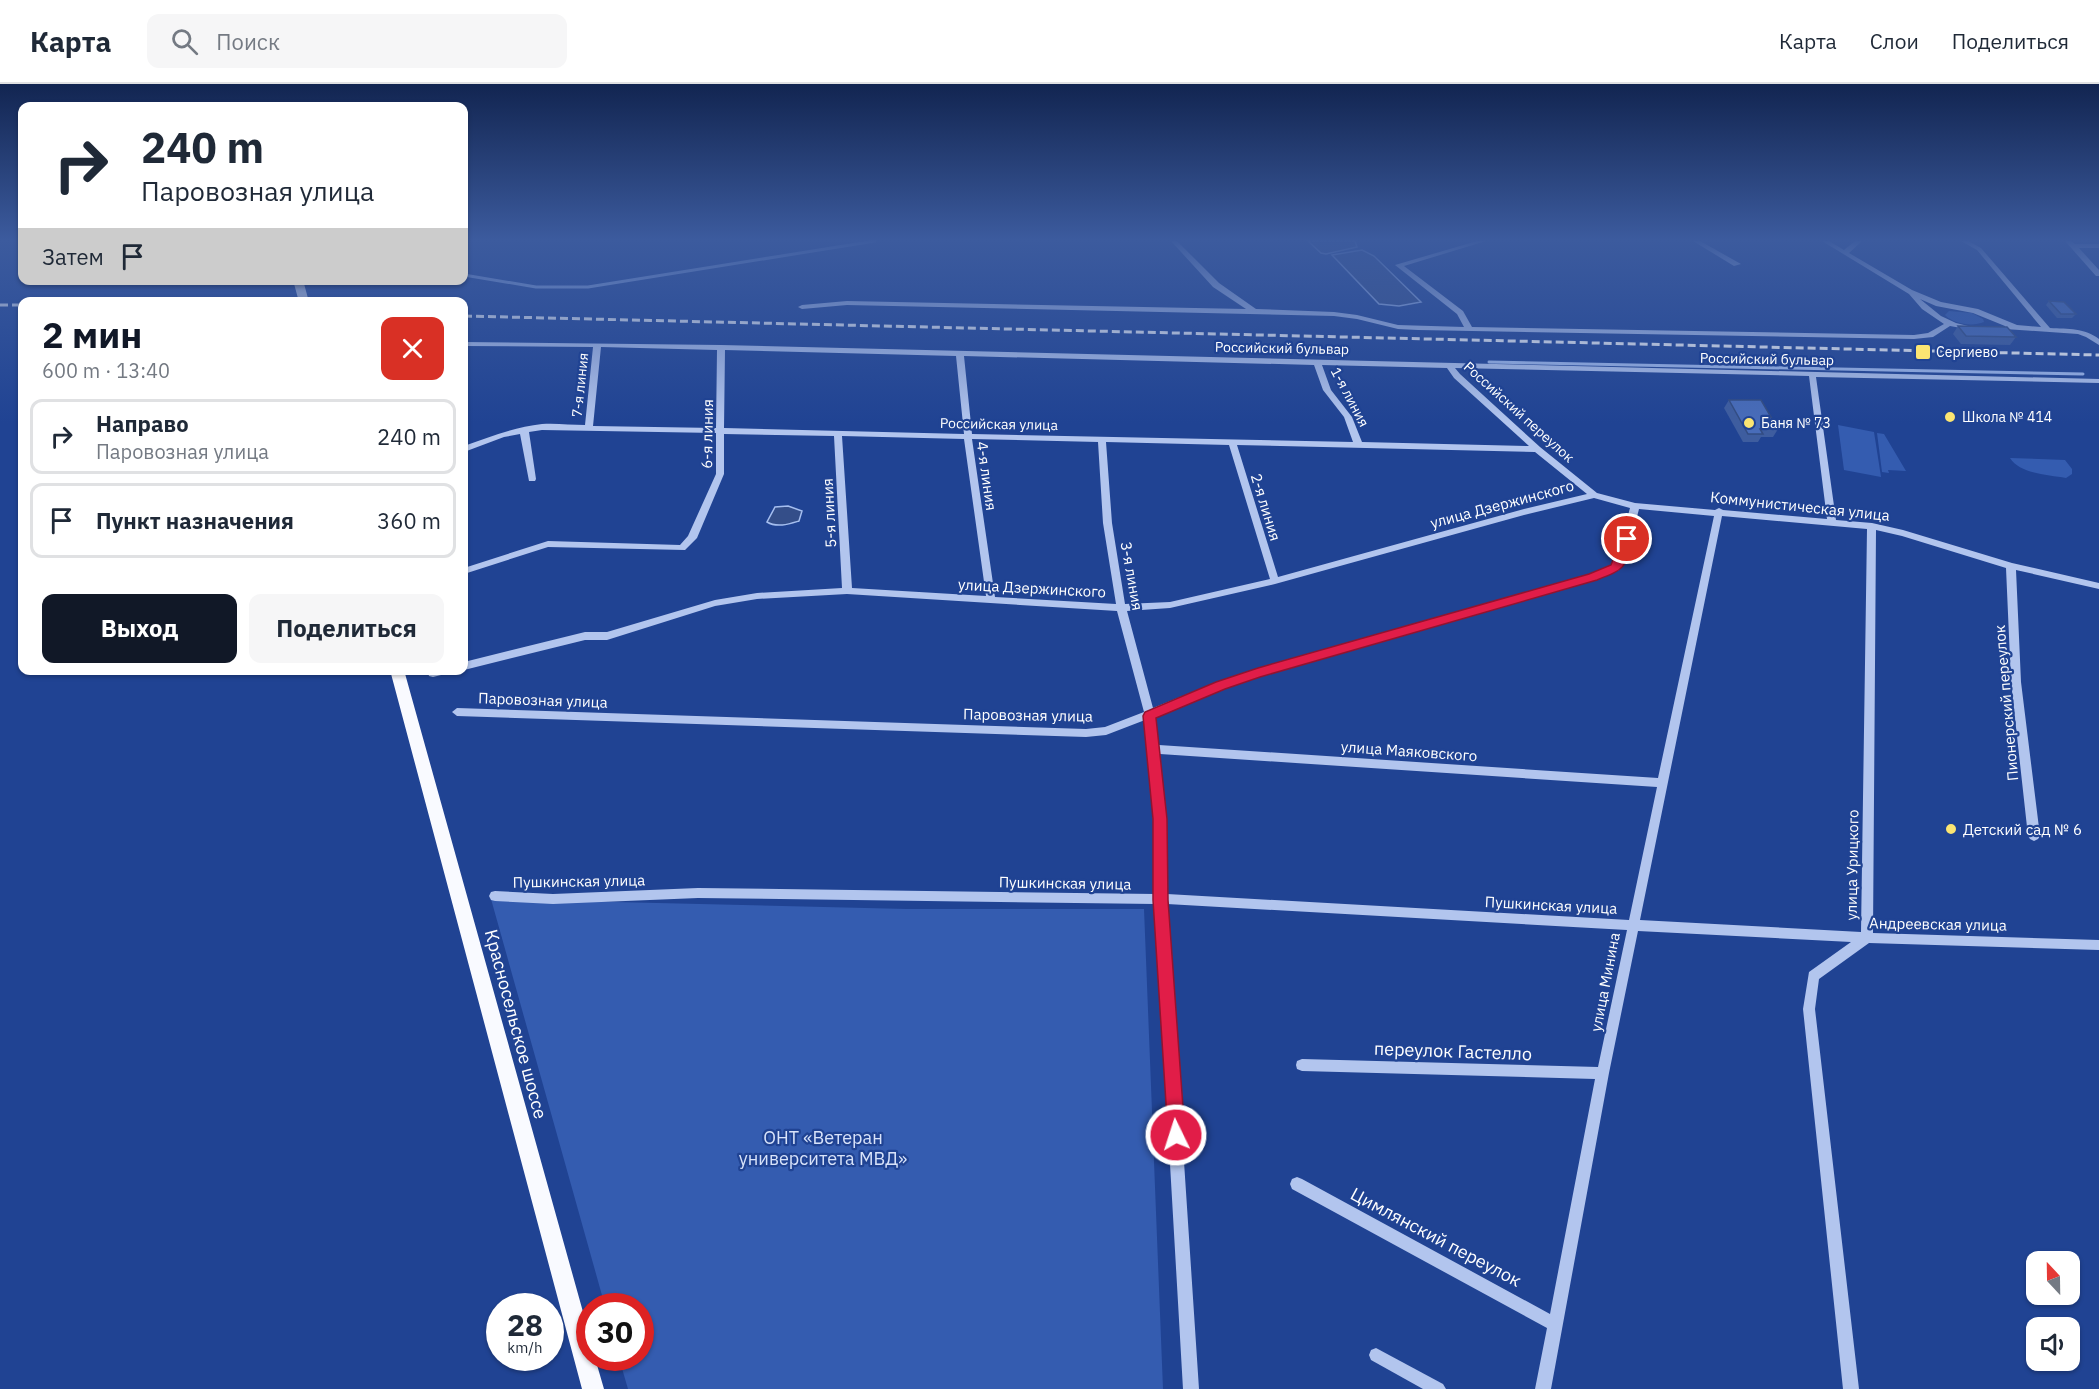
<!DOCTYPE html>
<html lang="ru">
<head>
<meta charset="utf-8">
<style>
	body { margin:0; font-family:"IBM Plex Sans",sans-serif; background:#f6f6f7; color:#1f2937; height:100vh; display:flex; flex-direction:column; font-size:22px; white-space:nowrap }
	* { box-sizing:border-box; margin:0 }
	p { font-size:20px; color:#747a83 }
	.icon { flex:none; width:33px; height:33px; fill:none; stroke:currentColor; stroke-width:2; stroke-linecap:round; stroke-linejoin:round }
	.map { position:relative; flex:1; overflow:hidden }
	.side { position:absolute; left:18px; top:213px; width:450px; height:378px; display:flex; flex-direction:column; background:#fff; border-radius:12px; box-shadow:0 2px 4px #0004 }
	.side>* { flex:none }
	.guide { position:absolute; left:18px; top:18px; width:450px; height:183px; border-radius:12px; box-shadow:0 2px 4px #0004; background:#fff; color:#1f2937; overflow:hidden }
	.needle { width:39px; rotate:338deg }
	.tools { position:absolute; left:2026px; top:1167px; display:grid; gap:12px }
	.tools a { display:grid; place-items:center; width:54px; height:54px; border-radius:12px; background:#fff; box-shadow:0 2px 4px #0004; font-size:30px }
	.speed { position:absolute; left:486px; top:1209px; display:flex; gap:12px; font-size:30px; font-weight:700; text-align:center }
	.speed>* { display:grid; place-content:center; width:78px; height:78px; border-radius:50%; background:#fff; box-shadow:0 2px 4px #0004; line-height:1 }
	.speed small { font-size:15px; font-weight:400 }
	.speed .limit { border:9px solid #d22; background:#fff; color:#111 }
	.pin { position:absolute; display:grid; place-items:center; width:51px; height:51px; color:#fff; margin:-26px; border:3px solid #fff; border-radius:50%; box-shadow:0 2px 6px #0007 }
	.me { position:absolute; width:66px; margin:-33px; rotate:356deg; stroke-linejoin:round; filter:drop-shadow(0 0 4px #0008) }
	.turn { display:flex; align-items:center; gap:21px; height:126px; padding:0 24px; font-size:27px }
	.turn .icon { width:78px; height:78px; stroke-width:2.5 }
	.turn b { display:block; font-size:42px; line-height:51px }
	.then { display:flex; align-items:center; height:57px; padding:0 24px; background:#0003; gap:12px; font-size:22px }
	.round { display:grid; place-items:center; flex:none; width:63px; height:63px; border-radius:12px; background:#f6f6f7 }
	.summary { display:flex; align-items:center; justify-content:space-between; height:102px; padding:0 24px }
	h1 { font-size:36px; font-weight:800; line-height:45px; color:#111827 }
	.button { display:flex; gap:12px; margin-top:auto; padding:12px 24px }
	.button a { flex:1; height:69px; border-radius:12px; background:#111827; color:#fff; font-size:24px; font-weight:800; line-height:69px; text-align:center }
	.button a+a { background:#f6f6f7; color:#1f2937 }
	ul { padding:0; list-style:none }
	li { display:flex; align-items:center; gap:18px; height:75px; margin:0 12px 9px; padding:0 12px; border:3px solid #e0e1e3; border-radius:12px }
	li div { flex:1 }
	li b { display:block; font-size:22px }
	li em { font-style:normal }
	header { display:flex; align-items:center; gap:36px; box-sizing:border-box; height:84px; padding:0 30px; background:#fff; border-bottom:2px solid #e0e1e3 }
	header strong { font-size:28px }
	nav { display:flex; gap:33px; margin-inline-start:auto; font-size:21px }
	.search { width:420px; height:54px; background:#f6f6f7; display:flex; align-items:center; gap:15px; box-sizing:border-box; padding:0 21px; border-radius:12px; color:#747a83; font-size:22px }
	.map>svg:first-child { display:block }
	.green { fill:#345cb0 }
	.water { fill:#344e89; stroke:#a5beef; stroke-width:1.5 }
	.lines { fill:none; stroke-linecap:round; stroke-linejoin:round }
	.stream { stroke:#a5beef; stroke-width:3 }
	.minor { fill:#b2c5ee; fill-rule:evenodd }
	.major { fill:#f9faff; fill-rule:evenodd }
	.rail { stroke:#fff; stroke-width:3; stroke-dasharray:8 4; stroke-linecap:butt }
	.wall { fill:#3e5d9f }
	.building { fill:#486cb9; stroke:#324c82; stroke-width:1.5 }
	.route { fill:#e11d48; stroke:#92132f; stroke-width:1.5 }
	.poi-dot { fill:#fbe572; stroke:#204393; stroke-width:2 }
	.labels { text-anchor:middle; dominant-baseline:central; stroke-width:4.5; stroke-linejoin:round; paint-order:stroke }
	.far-street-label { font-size:14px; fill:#fff; stroke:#204393 }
	.far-poi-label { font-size:14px; fill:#fff; stroke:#204393; text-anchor:start }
	.street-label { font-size:15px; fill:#fff; stroke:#204393 }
	.poi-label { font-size:15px; fill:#fff; stroke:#204393; text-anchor:start }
	.near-street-label { font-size:18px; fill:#fff; stroke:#204393 }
	.near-park-label { font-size:18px; fill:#d8e3fa; stroke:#204393 }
</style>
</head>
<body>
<header>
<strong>Карта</strong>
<div class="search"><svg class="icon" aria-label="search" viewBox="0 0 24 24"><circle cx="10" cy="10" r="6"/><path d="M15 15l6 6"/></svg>Поиск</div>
<nav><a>Карта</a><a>Слои</a><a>Поделиться</a></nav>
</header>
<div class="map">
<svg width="2099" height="1305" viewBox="0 0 2099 1305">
	<rect width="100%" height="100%" fill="#204393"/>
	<!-- green -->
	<g class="green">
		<path d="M1949,227L1972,229L1983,235L1984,238C1972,243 1954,240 1945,231Z"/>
		<polygon points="1838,341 1874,348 1881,393 1844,386"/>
		<polygon points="1877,349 1884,350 1906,387 1888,386 1889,389 1882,388"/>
		<path d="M2010,374L2065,376L2072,385V390L2066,394C2048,391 2020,390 2010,374Z"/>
		<polygon points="491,815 907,825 1144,825 1163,1305 628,1305 619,1274 640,1274 640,1222 605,1222"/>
	</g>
	<!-- water -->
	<g class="water">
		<polygon points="1308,157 1355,157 1357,163 1326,170 1321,169"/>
		<polygon points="1362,166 1374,172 1421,218 1399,222 1379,220 1332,171"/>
		<path d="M788,422L802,427L799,437C789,440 777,444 767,438L775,423Z"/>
	</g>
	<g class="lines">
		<!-- stream -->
		<g class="stream">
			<polyline points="464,191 536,203 588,203 875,157"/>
			<polyline points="1489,278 2083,290"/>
		</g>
		<!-- minor -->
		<g class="minor">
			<path d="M1171,157H1177L1219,199L1256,225L1334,228L1357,231L1398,241L1464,243L1457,230L1395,181L1477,157H1486L1404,182L1463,227L1472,243L1914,251L1928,249L1944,240L1922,225L1909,210L1822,157H1829L1844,166L1855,157H1862L1849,169L1912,206L1941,218L1978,225L2017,241L2041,243L1977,166L1961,157H1968L1981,164L2050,244C2068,245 2085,244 2099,255V261L2086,253L2078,250L2005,245V242L1973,229L1936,222L1920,215L1941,232L1956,239L1976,244L1972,246L1950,242L1933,253L1914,255L1418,246L1398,245L1357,235L1334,232L847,221L802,225L798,223L802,221L847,217L1246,225L1213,203Z"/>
			<polygon points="1693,157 1700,157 1741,180 1734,182"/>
			<polygon points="2065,157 2071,157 2075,160 2099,160 2099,164 2079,164 2099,186 2099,192 2096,192"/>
			<path d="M464,258L721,261L2099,295V299L1816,293L1836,436L1872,439L1903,446L2012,479L2099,499V505L2016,486L2021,598L2040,752L2038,755L2034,757L2030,755L2028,752L2011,598L2006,484L1902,452L1876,446L1873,849L2099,856V866L1869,859L1819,895L1815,925L1859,1305H1843L1803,925L1809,888L1851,858L1638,847L1609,989L1551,1305H1535L1547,1244L1292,1105L1290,1100L1292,1095L1297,1093L1302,1095L1550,1230L1595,995L1302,987L1297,985L1296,981L1297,977L1302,975L1598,983L1627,846L1167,820L1199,1305H1183L1155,820L698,814L553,820L495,817L491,816L489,812L491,808L495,807L553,810L698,804L1155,810L1152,702L1145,636L1106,651L1086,653L457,632L452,628L457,624L1086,645L1105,643L1144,628L1117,527L847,510L757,515L715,522L607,556H585L464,586V578L585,548H607L715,516L757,509L842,504L834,352L724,350V390L697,454L685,466L548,463L464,490V484L548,457L680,461L688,452L716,390V349L542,346L529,348L536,395L535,397H529L520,350L504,353L464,368V362C489,353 515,343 542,340C556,339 571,341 585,341L593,263L464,262ZM601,263L717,266L716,344L593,342ZM725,266L956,272L964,350L724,344ZM964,272L1314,281L1323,306L1344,333L1353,358L972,350ZM1322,281L1447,284L1454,294L1529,362L1362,358L1352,333L1331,306ZM1455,284L1809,292L1827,435L1723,426L1719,424L1715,426L1635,419L1597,409L1540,363L1460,290ZM842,352L964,355L986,512L852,504ZM972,355L1098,358L1103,439L1116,520L995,513ZM1106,358L1229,361L1270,495L1170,518L1125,520L1112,439ZM1237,361L1535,368L1587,410L1524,425L1278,493ZM1594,414L1630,424L1617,472L1612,482L1590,491L1259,585L1217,598L1153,624L1127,527L1170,524L1275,500L1524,431ZM1639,425L1714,432L1658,694L1159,661L1155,632L1225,604L1260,593L1596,495L1619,486L1627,472ZM1722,432L1867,445L1861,848L1640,836ZM1160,670L1657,703L1629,836L1167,810L1164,724Z"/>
			<polygon points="429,586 450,586 449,589 433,593 429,592 428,589"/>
			<polygon points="1376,1264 1443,1300 1446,1305 1423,1305 1371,1276 1369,1271 1371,1266"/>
		</g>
		<!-- major -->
		<g class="major">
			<polygon points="293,196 303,196 309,218 299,218"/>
			<polygon points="390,586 404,586 590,1253 590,1274 595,1274 604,1305 582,1305"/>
		</g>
		<!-- rail -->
		<g class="rail">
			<polyline points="0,221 22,221"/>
			<polyline points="464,232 2099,271"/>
		</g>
	</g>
	<!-- wall -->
	<g class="wall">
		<polygon points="2049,217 2076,230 2072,234 2057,234 2046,221"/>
		<polygon points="1958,242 2016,253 2010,261 1961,260 1953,250"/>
		<polygon points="1729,316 1778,345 1773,353 1761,353 1758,358 1743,358 1724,324"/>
	</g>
	<!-- building -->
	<g class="building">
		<polygon points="2049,217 2064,218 2076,230 2061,230"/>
		<polygon points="1958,242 2007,243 2016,253 1966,252"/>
		<polygon points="1729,316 1761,316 1778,345 1760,345 1763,350 1748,350"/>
	</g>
	<!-- sky -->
	<linearGradient id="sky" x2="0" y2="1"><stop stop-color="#122551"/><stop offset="0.46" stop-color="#3c5b9e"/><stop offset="1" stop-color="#3c5b9e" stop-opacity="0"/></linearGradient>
	<rect width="2099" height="339" fill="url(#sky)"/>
	<!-- route -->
	<path class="route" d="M1627,451L1633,455C1625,485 1625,485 1597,496L1260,593L1225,605L1156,634L1167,735L1168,816L1185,1051L1183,1057L1176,1060L1170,1057L1168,1051L1153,816V735L1143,632L1145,628L1216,598L1258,584L1589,490L1611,481L1621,455Z"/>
	<!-- markers -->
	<g class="poi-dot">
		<rect x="1915" y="260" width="16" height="16" rx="3"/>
		<circle cx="1950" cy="333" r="6"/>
		<circle cx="1749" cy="339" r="6"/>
		<circle cx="1951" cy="745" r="6"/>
	</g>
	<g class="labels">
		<!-- far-street labels -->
		<g class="far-street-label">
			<text transform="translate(1282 264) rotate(1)">Российский бульвар</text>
			<text transform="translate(1767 275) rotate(1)">Российский бульвар</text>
			<text transform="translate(580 301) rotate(-84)">7-я линия</text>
			<text transform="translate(1350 313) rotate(62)">1-я линия</text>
			<text transform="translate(1519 328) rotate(42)">Российский переулок</text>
			<text transform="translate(999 340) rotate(1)">Российская улица</text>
		</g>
		<!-- far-poi labels -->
		<g class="far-poi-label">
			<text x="1936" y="268">Сергиево</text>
			<text x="1962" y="333">Школа № 414</text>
			<text x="1761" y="339">Баня № 73</text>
		</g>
		<!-- street labels -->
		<g class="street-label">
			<text transform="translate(707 350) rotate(-89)">6-я линия</text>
			<text transform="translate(987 392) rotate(82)">4-я линия</text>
			<text transform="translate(1502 420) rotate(-15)">улица Дзержинского</text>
			<text transform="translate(1800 422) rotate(6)">Коммунистическая улица</text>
			<text transform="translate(1266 423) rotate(73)">2-я линия</text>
			<text transform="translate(829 429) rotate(-93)">5-я линия</text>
			<text transform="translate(1132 492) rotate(80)">3-я линия</text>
			<text transform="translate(1032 504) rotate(3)">улица Дзержинского</text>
			<text transform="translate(543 616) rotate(2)">Паровозная улица</text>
			<text transform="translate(2006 619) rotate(-95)">Пионерский переулок</text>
			<text transform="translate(1028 631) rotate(1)">Паровозная улица</text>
			<text transform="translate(1409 667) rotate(4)">улица Маяковского</text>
			<text transform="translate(1852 781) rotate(-89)">улица Урицкого</text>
			<text transform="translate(579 797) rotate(-1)">Пушкинская улица</text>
			<text transform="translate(1065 799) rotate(1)">Пушкинская улица</text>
			<text transform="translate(1551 821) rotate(3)">Пушкинская улица</text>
			<text transform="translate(1938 840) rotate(1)">Андреевская улица</text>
			<text transform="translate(1605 898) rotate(-79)">улица Минина</text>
		</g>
		<!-- poi labels -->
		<g class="poi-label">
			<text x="1963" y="745">Детский сад № 6</text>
		</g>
		<!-- near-street labels -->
		<g class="near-street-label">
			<text transform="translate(516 940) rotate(75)">Красносельское шоссе</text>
			<text transform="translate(1453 967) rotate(2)">переулок Гастелло</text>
			<text transform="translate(1436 1153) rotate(28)">Цимлянский переулок</text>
		</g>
		<!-- near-park labels -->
		<g class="near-park-label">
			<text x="823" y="1053">ОНТ «Ветеран<tspan x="823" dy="21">университета МВД»</tspan></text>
		</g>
	</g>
</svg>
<div class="tools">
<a><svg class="needle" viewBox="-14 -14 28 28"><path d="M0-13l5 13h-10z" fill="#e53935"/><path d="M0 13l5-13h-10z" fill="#747a83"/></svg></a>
<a><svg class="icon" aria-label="sound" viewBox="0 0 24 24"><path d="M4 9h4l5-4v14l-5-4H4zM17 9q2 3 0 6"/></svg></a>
</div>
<div class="speed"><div>28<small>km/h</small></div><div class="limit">30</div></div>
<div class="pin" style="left:1627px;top:455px;background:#d93025"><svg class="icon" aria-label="arrive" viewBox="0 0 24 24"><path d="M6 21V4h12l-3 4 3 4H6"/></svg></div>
<svg class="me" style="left:1176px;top:1051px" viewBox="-20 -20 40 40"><circle r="17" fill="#e11d48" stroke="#fff" stroke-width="3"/><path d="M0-11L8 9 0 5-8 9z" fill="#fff"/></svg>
<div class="guide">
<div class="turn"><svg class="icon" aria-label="right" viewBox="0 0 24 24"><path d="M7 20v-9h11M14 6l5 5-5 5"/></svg><div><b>240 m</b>Паровозная улица</div></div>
<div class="then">Затем<svg class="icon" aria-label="arrive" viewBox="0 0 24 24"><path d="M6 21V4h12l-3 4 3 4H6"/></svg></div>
</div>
<section class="side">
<div class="summary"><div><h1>2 мин</h1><p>600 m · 13:40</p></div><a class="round" style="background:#d93025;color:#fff"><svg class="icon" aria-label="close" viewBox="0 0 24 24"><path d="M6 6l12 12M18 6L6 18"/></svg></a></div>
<ul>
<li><svg class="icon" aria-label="right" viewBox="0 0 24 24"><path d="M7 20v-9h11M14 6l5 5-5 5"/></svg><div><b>Направо</b><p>Паровозная улица</p></div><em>240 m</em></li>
<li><svg class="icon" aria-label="arrive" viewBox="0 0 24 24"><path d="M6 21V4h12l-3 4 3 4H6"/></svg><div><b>Пункт назначения</b></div><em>360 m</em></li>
</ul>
<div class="button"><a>Выход</a><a>Поделиться</a></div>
</section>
</div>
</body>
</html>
